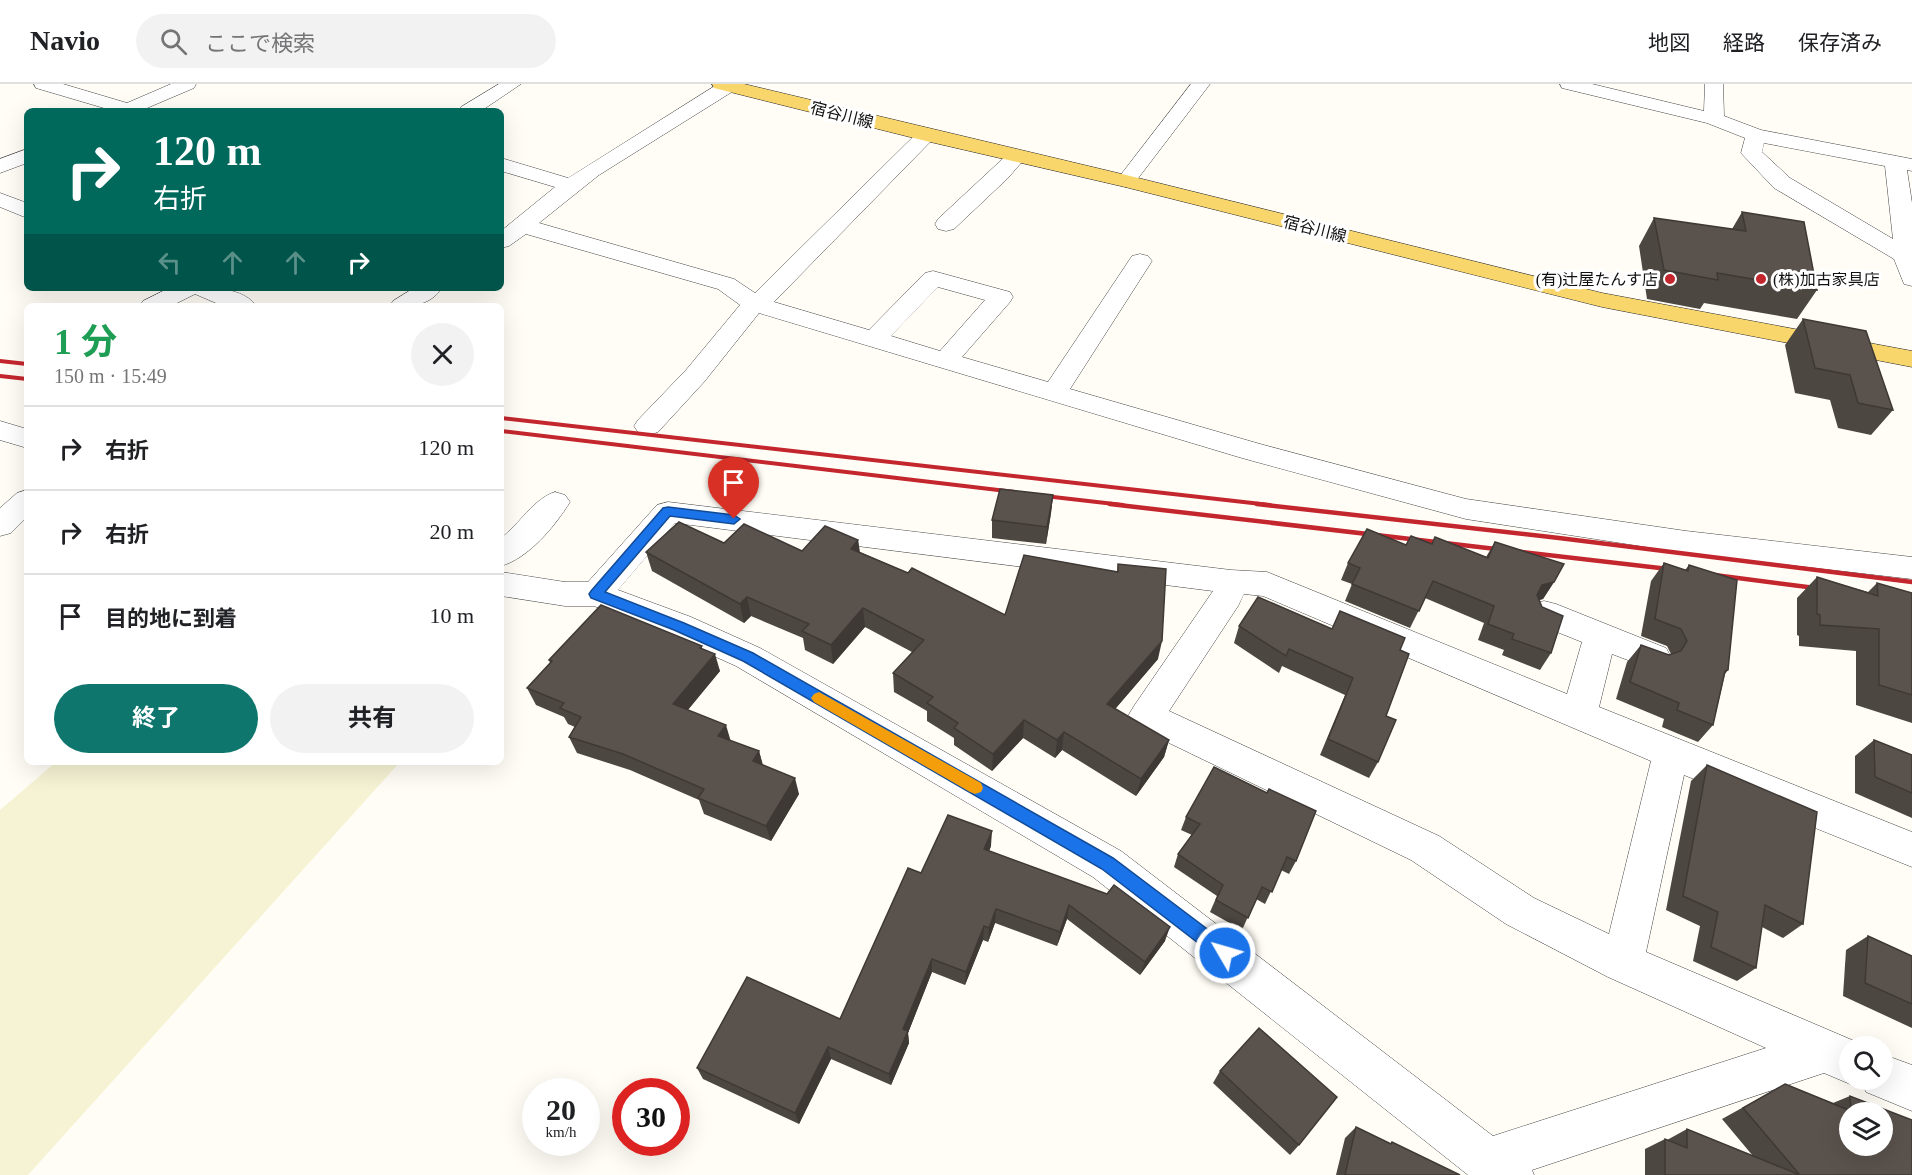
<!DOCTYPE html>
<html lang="ja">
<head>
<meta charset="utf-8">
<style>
	body { margin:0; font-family:"Times New Roman","Noto Sans JP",serif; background:#f2f2f2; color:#202124; height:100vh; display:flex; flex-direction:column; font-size:22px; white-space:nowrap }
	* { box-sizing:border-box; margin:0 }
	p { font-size:20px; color:#757577 }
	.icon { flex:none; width:33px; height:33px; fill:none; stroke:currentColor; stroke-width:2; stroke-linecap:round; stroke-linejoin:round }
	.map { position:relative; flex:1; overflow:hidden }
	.details { position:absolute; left:24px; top:219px; width:480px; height:462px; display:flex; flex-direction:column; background:#fff; border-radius:9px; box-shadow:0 6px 24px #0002 }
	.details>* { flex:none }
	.guide { position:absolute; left:24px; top:24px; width:480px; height:183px; border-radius:9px; box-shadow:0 6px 24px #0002; background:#00695c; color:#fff; overflow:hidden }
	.buttons { position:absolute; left:1839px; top:952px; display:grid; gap:12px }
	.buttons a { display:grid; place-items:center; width:54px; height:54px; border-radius:50%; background:#fff; box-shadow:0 6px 24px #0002; font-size:30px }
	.speed { position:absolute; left:522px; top:994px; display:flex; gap:12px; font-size:30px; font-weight:700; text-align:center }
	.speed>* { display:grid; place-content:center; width:78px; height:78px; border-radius:50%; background:#fff; box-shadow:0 6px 24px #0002; line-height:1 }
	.speed small { font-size:15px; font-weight:400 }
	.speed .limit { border:9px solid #d22; background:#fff; color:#111 }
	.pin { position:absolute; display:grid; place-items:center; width:51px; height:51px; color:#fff; margin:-62px -26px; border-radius:50% 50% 50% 0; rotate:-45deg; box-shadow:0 0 6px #0007 }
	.pin .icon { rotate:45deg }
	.me { position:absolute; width:66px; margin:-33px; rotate:308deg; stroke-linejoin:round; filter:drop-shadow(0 0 4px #0008) }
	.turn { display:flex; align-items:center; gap:21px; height:126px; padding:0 30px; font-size:27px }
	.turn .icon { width:78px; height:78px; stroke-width:2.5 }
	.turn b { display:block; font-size:42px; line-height:51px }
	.lanes { display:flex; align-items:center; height:57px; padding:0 30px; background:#0003; justify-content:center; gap:30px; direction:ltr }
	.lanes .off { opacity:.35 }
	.round { display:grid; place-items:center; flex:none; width:63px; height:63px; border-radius:32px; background:#f2f2f2 }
	.summary { display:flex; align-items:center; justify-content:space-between; height:102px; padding:0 30px }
	h1 { font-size:36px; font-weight:700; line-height:45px; color:#1e9e55 }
	.cta { display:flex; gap:12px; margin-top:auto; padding:12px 30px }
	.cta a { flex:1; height:69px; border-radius:36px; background:#0f766e; color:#fff; font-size:24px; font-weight:700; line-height:69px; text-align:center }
	.cta a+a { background:#f2f2f2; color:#202124 }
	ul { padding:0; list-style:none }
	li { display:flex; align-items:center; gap:18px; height:84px; padding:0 30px; border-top:2px solid #e0e0e0 }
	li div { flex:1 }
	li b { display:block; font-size:22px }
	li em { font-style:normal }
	header { display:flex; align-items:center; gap:36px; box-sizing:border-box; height:84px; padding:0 30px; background:#fff; border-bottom:2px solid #e0e0e0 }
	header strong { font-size:28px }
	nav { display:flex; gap:33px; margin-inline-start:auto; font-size:21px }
	.search { width:420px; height:54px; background:#f2f2f2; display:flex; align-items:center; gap:15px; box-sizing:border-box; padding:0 21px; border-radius:33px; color:#757577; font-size:22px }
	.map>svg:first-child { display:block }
	.farmland { fill:#f6f3d4 }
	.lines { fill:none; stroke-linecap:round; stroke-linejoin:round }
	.minor-casing { stroke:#444; stroke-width:1 }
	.major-casing { stroke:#222; stroke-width:1 }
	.minor { fill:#fff; fill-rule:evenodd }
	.major { fill:#f9d66b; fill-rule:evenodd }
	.rail-far1 { stroke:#c4262e; stroke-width:4 }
	.rail { stroke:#c4262e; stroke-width:4.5 }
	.wall { fill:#4d4742 }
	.shaded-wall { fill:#3f3936 }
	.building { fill:#5a524d; stroke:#3f3936; stroke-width:1.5; fill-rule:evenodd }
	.route { fill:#1a73e8; stroke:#114b97; stroke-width:1.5 }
	.slow { fill:#f59e0b }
	.poi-dot { fill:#c4262e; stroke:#fff; stroke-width:2 }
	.labels { text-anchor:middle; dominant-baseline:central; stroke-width:6; stroke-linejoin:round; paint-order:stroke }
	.far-street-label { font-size:16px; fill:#111; stroke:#fff }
	.far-poi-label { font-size:16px; fill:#111; stroke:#fff; text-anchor:end }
</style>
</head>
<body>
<header>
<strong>Navio</strong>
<div class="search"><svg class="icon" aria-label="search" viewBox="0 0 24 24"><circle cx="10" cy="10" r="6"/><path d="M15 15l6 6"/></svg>ここで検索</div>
<nav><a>地図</a><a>経路</a><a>保存済み</a></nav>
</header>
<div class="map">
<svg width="1912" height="1091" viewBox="0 0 1912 1091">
	<rect width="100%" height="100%" fill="#fffdf5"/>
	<!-- farmland -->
	<polygon class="farmland" points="56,678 400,678 28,1091 0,1091 0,726"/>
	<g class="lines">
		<!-- minor casing -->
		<g class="minor-casing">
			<g id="minor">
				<polygon points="34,0 63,0 127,19 171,0 196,0 194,4 140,27 114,27 36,4"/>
				<polygon points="499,0 521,0 481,27 458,27 461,23"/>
				<path d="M718,0H736L737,2L735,6L599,91L539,139L734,195L755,209L919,47H933L936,51L933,55L774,218L869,246L925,189L933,187L1010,208L1013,213L1010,218L962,273L1048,298L1132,172L1140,170L1148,172L1152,177L1070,305L1260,360L1466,415L1686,447L1912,473V495L1686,469L1466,435L1242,374L759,229L704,298L658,348L648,351L638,348L634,342L638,336L686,286L740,221L718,205L526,150L509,162L501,164V147L555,103L501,87V74L568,94ZM938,203L985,216L940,267L891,252Z"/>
				<polygon points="1191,0 1210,0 1133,101 1126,103 1119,101 1115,97 1119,93"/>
				<path d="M1560,0H1592L1704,27L1705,0H1723L1724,32L1761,46L1912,75V87L1907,86L1912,119V202L1904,200L1894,175L1774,104L1741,69L1745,54L1707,39L1562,4ZM1764,59L1885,82L1893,155L1790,94L1762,68Z"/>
				<polygon points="27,65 27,79 0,89 0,75"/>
				<polygon points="1017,66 1024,68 1027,72 1008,94 954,145 946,147 938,145 935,140 938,135 1010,68"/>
				<polygon points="0,109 27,119 27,134 0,123"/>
				<path d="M169,204C194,204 241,199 256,222H223L195,210L171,222H140L143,217Z"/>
				<path d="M414,204H442C429,223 410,222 390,222L393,217Z"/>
				<polygon points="0,337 27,345 27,364 0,356"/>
				<polygon points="27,406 27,433 11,449 0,452 0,424 17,409"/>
				<path d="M555,408L565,411L570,418C555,442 529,474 501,482V454C519,441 534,414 555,408Z"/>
				<path d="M668,418L1231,486L1267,488L1567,610L1582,558L1532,538L1528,529L1532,520L1544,517L1556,520L1666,564L1671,573L1666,582L1654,586L1612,570L1599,623L1912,748V783L1684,691L1646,868L1866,962L1850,963V996H1860L1850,1000L1824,989L1532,1086L1534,1091H1468L1093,793L736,582L667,551L594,522H565L501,512V488L565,498H588L657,421ZM675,439L1213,507L1134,622L1128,632L1134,642L1411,776L1506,840L1608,893L1766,964L1493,1052L1121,767L760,564L691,533L618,506ZM1244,510L1263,512L1651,677L1609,850L1534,814L1439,752L1169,627L1238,522Z"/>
				<polygon points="1882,970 1912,981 1912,1027 1866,1008 1861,996 1882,996"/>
			</g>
		</g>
		<!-- major casing -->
		<g class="major-casing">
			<polygon id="major" points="712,0 744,0 1126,91 1602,209 1912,267 1912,283 1602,223 1125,103 926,57 714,4"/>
		</g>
		<!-- minor -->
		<use href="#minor" class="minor"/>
		<!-- major -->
		<use href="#major" class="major"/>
		<!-- rail-far1 -->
		<g class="rail-far1">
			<polyline points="0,277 27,280"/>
			<polyline points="0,292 27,295"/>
			<polyline points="501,334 1270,421"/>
			<polyline points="501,347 1015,408"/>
			<polyline points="1036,411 1123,421"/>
		</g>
		<!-- rail -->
		<g class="rail">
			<polyline points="1110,420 1677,486"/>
			<polyline points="1257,420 1559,454 1912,498"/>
			<polyline points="1707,490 1823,505"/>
		</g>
	</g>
	<!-- wall -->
	<g class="wall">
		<polygon points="1742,128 1817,206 1797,235 1704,219 1700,225 1647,215 1639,162 1654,134 1732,145"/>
		<polygon points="1803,235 1893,326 1871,351 1838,344 1830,316 1795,309 1785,261"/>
		<polygon points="1053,411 1051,429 1046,460 992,454 992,436"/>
		<polygon points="858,456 860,468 1005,531 1117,488 1118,480 1158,575 1115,625 1169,656 1164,673 1136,712 1062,666 1055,674 1023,654 992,687 954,661 954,654 927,637 927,627 894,608 893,589 912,568 865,543 833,580 805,566 803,554 751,532 744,539 652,487 646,468 802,467"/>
		<polygon points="1495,458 1554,498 1543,515 1539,516 1551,569 1540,586 1502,571 1504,566 1478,556 1484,539 1425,514 1410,544 1345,517 1352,500 1341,496 1348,479 1406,461 1432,460 1486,473"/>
		<polygon points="1664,479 1685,486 1689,481 1728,586 1725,590 1713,641 1698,658 1662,643 1664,635 1616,615 1627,578 1641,561 1669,571 1671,570 1667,562 1641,552 1651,497"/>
		<polygon points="1817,493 1868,508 1877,499 1912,509 1912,639 1856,621 1856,567 1799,562 1799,552 1797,551 1797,514"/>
		<polygon points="1239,542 1332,545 1400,566 1386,632 1378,678 1369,694 1320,671 1345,611 1282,582 1279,589 1234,559"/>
		<polygon points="702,562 702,565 720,587 688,626 730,657 759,667 763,681 799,710 771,757 704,730 699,716 630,686 577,669 569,653 575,643 568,640 564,633 536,621 527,604 550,579 549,576"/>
		<polygon points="1874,656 1912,671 1912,734 1855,709 1855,672"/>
		<polygon points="1707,681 1803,840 1783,854 1762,843 1756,884 1737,897 1693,877 1700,842 1666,826 1691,697"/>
		<polygon points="1214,683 1296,777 1289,790 1281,786 1265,820 1256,815 1242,846 1210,828 1217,812 1174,783 1178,770 1192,751 1181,746 1186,733"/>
		<polygon points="991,762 989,767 1165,857 1140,891 1067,835 1057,862 995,839 988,858 983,856 965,901 932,888 908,949 909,959 891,1001 831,975 799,1040 703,995 697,984 840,935 921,789"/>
		<polygon points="1868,852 1912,872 1912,944 1843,912 1846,866"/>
		<polygon points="1220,987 1299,1061 1290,1071 1213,999"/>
		<polygon points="1785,1000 1833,1019 1850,1012 1912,1091 1645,1091 1645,1065 1665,1055 1667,1056 1687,1045 1753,1072 1722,1035"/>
		<polygon points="1356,1043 1390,1060 1392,1058 1460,1091 1336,1091 1345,1054"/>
	</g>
	<!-- shaded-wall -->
	<g class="shaded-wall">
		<polygon points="1053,411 1051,429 1046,460 1047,443"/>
		<polygon points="858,456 860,475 851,465"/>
		<polygon points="1554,498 1543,515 1531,518 1542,501"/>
		<polygon points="747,513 751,532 744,539 740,520"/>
		<polygon points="863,524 865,543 833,580 831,561"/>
		<polygon points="1162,557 1158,575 1104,638 1107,620"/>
		<polygon points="715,570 720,587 679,636 673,620"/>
		<polygon points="1024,636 1023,654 992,687 993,670"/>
		<polygon points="726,641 731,658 718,652"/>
		<polygon points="1064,648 1062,666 1055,674 1057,656"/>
		<polygon points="1169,656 1164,673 1136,712 1141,695"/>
		<polygon points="759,667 763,683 753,677"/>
		<polygon points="795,694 799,710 771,757 766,742"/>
		<polygon points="992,747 991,762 984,780 984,765"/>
		<polygon points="1069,821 1067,835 1057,862 1060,848"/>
		<polygon points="996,825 995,839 988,858 989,844"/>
		<polygon points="984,842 983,856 965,901 966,888"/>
		<polygon points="1170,843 1165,857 1140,891 1145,878"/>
		<polygon points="932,875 932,888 908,949 909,959 891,1001 889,990 903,945"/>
		<polygon points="828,963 831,975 799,1040 795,1029"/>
	</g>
	<!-- building -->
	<g class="building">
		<polygon points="1742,128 1804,138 1817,206 1717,189 1718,196 1664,186 1654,134 1746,147"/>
		<polygon points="1803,235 1866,247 1893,326 1858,319 1850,291 1815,284"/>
		<polygon points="1000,405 1053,411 1047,443 992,436"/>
		<polygon points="679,438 724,459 744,440 802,467 825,442 858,456 851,465 908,489 912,484 1005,531 1024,471 1118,488 1118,480 1166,485 1162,557 1107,620 1169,656 1141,695 1064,648 1057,656 1024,636 993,670 954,644 958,639 927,619 933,613 893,589 924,556 863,524 831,561 802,547 809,540 747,513 740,520 646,468"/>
		<polygon points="1367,445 1406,461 1411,452 1432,460 1435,453 1488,474 1495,458 1564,480 1554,498 1542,501 1537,511 1542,523 1563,532 1551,569 1512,555 1514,550 1488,540 1494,522 1433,497 1419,527 1352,500 1360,484 1348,479"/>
		<polygon points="1664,479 1688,487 1689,481 1737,496 1728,586 1725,587 1713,641 1677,626 1679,619 1630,598 1641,561 1669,571 1681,567 1687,557 1681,545 1655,535"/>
		<polygon points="1817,493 1878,512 1877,499 1912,509 1912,611 1879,601 1879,545 1820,541 1820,531 1817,530"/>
		<polygon points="1258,513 1332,545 1340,527 1405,554 1400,566 1409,570 1386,632 1396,636 1378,678 1328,655 1353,594 1289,565 1286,572 1239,542"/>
		<polygon points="601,521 702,562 700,564 715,570 673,620 726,641 718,652 759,667 753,677 795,694 766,742 698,714 704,705 623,670 569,653 581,633 560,624 564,619 527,604 552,577 549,576"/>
		<polygon points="1874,656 1912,671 1912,709 1875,693"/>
		<polygon points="1707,681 1817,728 1803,840 1765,821 1756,884 1711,863 1718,828 1683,812"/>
		<polygon points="1214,683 1267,709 1269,705 1316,727 1296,777 1287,773 1272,808 1262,803 1248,834 1216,816 1223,801 1178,770 1200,740 1186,733"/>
		<polygon points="948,731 992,747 984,765 1107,810 1114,801 1170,843 1145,878 1069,821 1060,848 996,825 989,844 984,842 966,888 932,875 903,945 908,947 889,990 828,963 795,1029 697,984 747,893 840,935 908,784 921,789"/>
		<polygon points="1868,852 1912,872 1912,920 1865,899"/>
		<polygon points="1259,944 1337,1013 1299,1061 1220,987"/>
		<path d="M1785,1000L1851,1027L1850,1012L1912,1036V1091H1665V1055L1687,1064V1045L1800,1091L1743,1024ZM1850,1029H1882V1062H1850Z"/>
		<polygon points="1356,1043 1391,1060 1392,1058 1460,1091 1345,1091"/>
	</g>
	<!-- route -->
	<polygon class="route" points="668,423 734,431 740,435 734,440 670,432 605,508 684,539 753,569 1113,774 1231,863 1233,869 1231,875 1225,878 1219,875 1102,785 743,577 674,546 591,514 589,510 591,507 663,424"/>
	<!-- slow -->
	<polygon class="slow" points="819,608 981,699 983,704 981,708 975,710 970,708 814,618 811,614 814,610"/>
	<!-- markers -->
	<g class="poi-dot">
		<circle cx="1670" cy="195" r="6"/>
		<circle cx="1761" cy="195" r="6"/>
	</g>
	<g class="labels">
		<!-- far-street labels -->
		<g class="far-street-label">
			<text transform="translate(842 31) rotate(14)">宿谷川線</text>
			<text transform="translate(1315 145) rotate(14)">宿谷川線</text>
		</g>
		<!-- far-poi labels -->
		<g class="far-poi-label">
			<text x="1658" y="195">(有)辻屋たんす店</text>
			<text x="1773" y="195" text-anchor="start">(株)加古家具店</text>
		</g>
	</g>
</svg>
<div class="buttons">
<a><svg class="icon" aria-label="search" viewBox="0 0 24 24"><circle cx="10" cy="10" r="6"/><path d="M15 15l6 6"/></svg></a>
<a><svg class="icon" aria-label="layers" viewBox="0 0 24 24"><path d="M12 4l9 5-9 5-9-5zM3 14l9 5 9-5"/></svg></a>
</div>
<div class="speed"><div>20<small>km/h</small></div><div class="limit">30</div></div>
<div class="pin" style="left:734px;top:435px;background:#d93025"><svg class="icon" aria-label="arrive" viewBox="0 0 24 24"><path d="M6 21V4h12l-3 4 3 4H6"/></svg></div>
<svg class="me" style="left:1225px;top:869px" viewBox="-20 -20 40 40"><circle r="17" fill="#1a73e8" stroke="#fff" stroke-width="3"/><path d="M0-11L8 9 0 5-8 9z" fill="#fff"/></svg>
<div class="guide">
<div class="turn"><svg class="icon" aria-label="right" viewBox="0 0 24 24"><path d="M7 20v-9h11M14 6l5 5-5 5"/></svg><div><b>120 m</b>右折</div></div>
<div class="lanes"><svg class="icon off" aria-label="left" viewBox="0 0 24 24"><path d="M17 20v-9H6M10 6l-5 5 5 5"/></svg><svg class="icon off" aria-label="ahead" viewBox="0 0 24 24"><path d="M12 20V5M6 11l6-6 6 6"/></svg><svg class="icon off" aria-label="ahead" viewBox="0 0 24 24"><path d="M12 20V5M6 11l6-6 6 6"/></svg><svg class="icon" aria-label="right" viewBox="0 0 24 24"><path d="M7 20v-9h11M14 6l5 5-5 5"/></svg></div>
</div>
<section class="details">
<div class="summary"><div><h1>1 分</h1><p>150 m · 15:49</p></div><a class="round"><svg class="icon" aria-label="close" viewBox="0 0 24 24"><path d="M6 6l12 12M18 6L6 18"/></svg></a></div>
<ul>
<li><svg class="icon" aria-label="right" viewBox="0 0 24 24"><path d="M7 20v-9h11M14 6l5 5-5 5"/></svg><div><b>右折</b></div><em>120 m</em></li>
<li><svg class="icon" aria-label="right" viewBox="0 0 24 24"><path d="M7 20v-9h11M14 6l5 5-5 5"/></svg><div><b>右折</b></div><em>20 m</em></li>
<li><svg class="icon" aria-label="arrive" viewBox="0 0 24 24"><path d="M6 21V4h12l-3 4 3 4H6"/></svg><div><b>目的地に到着</b></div><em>10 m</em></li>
</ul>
<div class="cta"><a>終了</a><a>共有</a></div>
</section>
</div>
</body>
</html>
